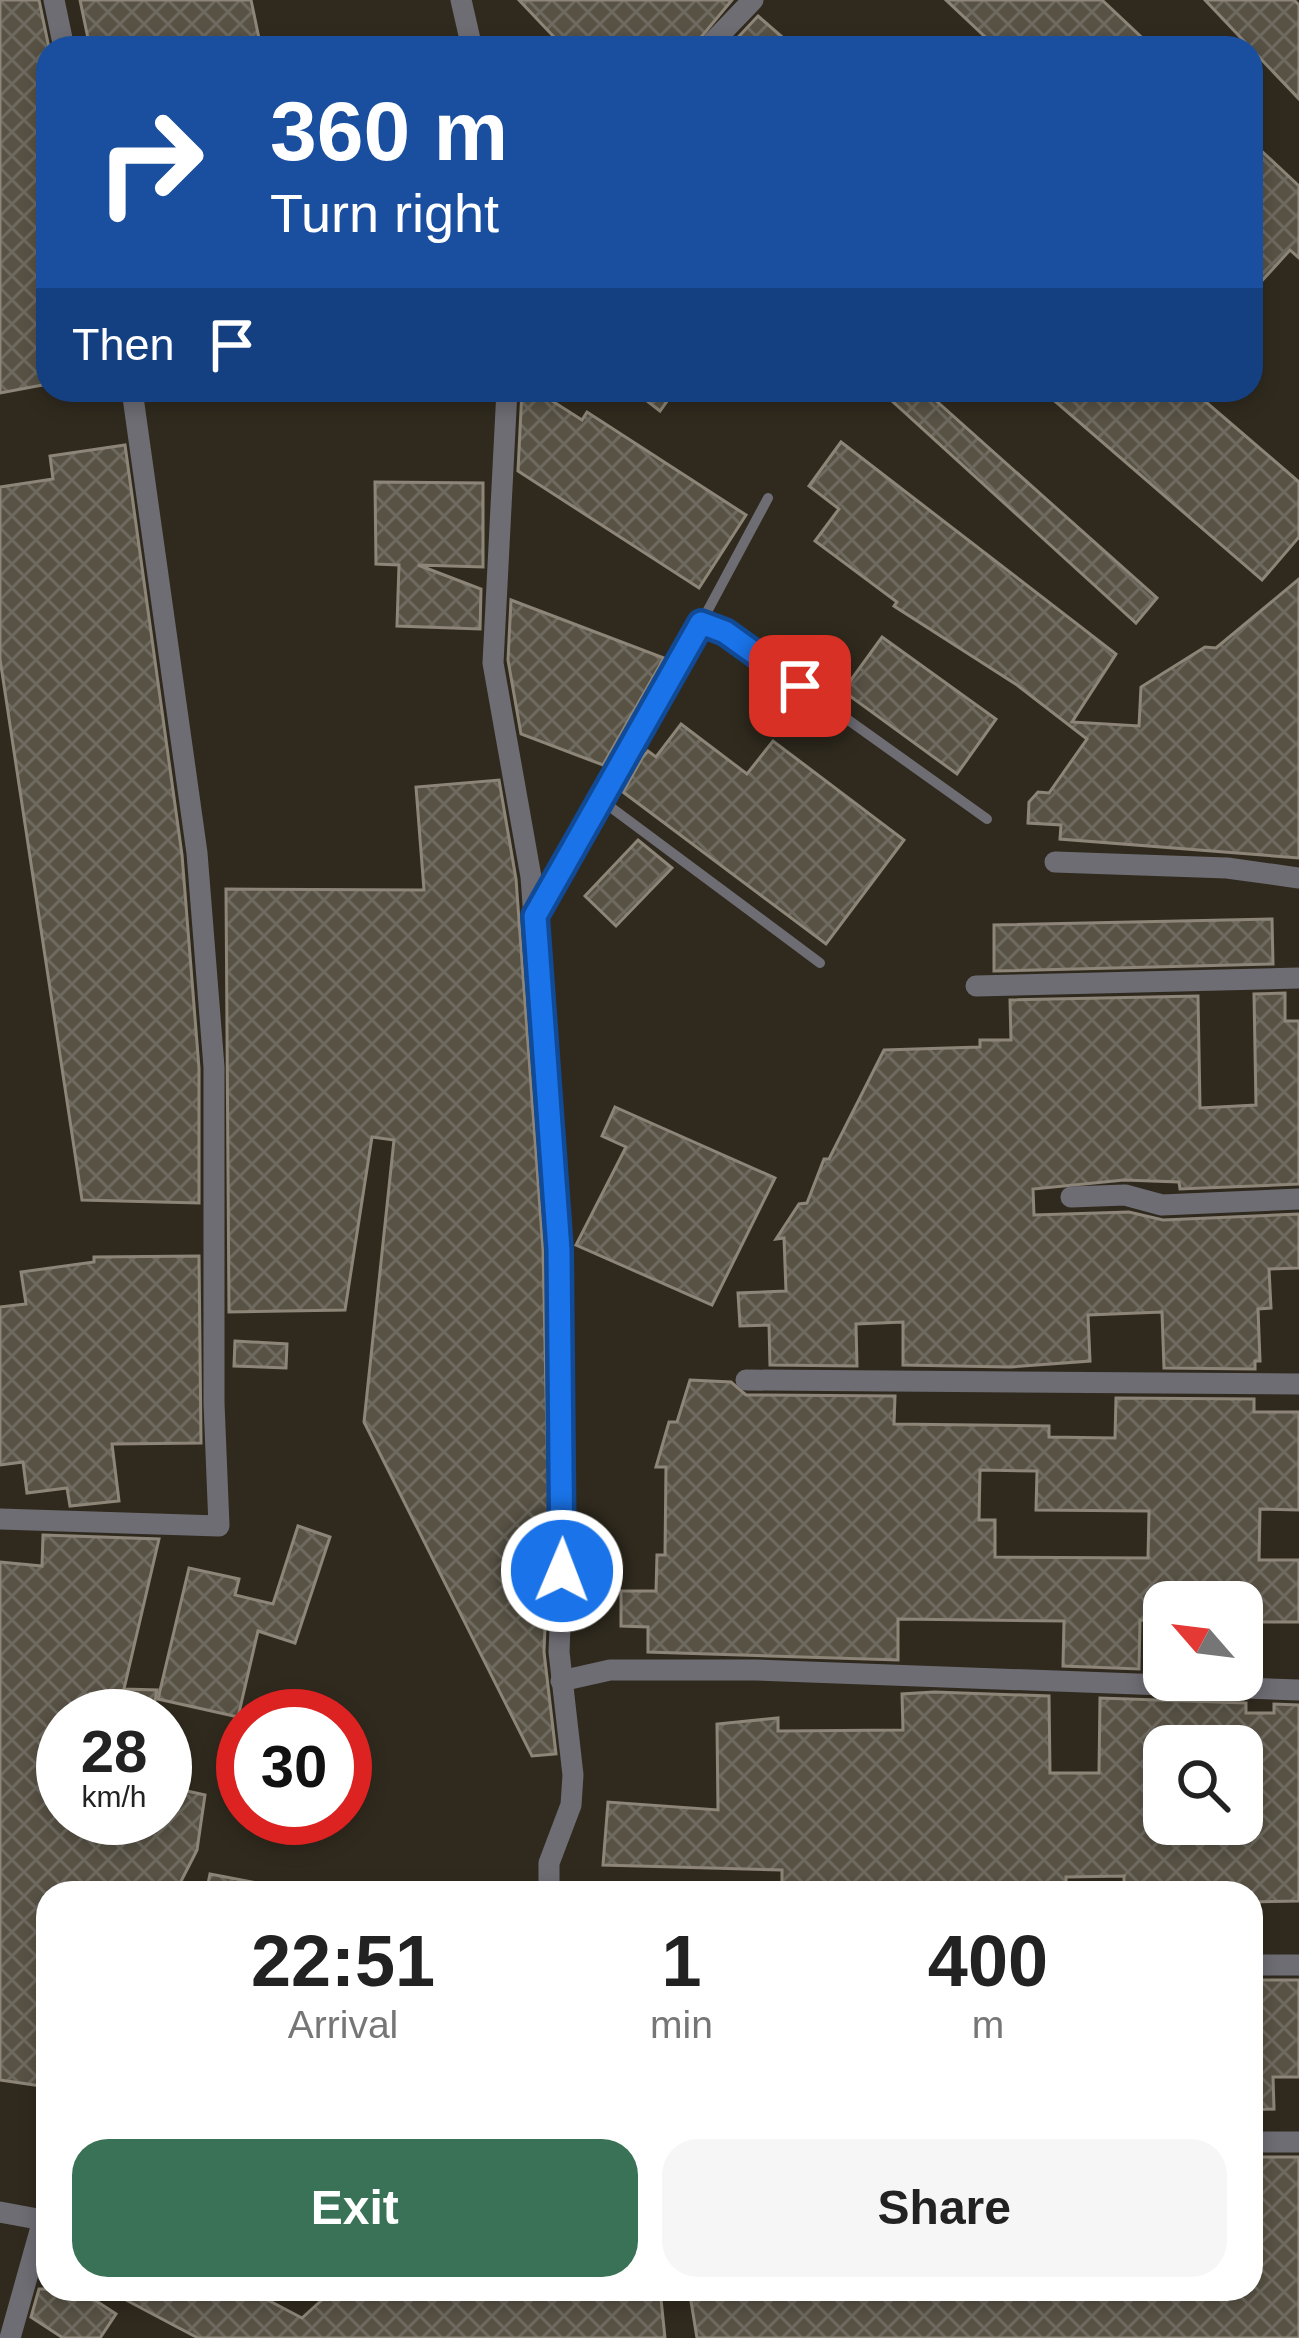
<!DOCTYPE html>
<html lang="en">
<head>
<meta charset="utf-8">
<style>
	body { margin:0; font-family:Helvetica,sans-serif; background:#f6f6f6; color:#222; height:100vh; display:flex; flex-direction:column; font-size:45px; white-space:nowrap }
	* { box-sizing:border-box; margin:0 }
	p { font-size:39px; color:#767676 }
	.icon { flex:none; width:66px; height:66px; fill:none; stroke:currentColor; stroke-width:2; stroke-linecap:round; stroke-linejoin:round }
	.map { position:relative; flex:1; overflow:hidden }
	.details { position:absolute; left:36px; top:1881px; width:1227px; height:420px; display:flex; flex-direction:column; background:#fff; border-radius:36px; box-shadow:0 6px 18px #0003 }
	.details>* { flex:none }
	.top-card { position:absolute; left:36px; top:36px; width:1227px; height:366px; border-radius:36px; box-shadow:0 6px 18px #0003; background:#1a4fa0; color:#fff; overflow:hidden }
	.needle { width:78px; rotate:298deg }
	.tools { position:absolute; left:1143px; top:1581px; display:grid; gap:24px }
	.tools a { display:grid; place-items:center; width:120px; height:120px; border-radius:24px; background:#fff; box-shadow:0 6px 18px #0003; font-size:60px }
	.speed { position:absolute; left:36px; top:1689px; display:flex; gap:24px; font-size:60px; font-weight:700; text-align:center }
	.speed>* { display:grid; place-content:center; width:156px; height:156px; border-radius:50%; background:#fff; box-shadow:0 6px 18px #0003; line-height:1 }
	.speed small { font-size:30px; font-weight:400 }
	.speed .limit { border:18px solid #d22; background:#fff; color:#111 }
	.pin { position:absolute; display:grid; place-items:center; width:102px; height:102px; color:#fff; margin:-51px; border-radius:24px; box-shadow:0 6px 18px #0006 }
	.me { position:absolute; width:132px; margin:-66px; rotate:1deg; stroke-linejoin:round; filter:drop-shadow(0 0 9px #0008) }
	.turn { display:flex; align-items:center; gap:42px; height:252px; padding:0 36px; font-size:54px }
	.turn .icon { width:156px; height:156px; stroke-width:2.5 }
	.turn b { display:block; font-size:84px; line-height:102px }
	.then { display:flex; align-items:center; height:114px; padding:0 36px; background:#0003; gap:24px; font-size:45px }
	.eta { display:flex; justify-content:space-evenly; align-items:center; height:204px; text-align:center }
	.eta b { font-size:72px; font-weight:800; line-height:84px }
	.cta { display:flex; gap:24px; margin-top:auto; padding:24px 36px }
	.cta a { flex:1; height:138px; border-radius:36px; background:#397256; color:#fff; font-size:48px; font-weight:800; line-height:138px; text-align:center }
	.cta a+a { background:#f6f6f6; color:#222 }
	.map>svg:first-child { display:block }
	.building { fill:url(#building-cross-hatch); stroke:#8d8678; stroke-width:3; fill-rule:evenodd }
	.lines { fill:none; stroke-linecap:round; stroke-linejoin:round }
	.service { stroke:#6e6d74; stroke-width:10 }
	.minor { stroke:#6e6d74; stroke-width:21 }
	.route-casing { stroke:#114b97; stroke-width:30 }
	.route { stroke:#1a73e8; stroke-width:21 }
</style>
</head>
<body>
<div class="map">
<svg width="1299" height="2338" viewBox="0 0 1299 2338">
	<defs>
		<pattern id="building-cross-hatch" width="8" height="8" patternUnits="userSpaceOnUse" patternTransform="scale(3)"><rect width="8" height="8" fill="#585245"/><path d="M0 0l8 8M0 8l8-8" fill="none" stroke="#6f6a5f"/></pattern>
	</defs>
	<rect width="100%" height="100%" fill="#302a1e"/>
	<!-- building -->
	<g class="building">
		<polygon points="0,0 39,0 49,48 48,384 0,393"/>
		<polygon points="80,0 251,0 261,48 90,48"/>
		<polygon points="519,0 732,0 692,48 545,48 555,38"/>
		<polygon points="946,0 1102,0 1153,48 997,48"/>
		<polygon points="1205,0 1294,0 1299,5 1299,99"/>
		<polygon points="758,16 795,48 728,48"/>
		<polygon points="1251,141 1299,186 1299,258 1290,250 1259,284 1251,277"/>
		<polygon points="522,390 535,390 582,420 587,412 746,515 699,588 518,471"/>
		<polygon points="633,390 675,390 660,411"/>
		<polygon points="880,390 924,390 1157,598 1136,623"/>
		<polygon points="1042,390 1192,390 1299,482 1299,537 1262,580"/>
		<polygon points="841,442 1116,654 1072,722 1139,726 1141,687 1205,647 1216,648 1299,579 1299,858 1060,839 1061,825 1028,823 1029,802 1038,792 1049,793 1087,739 1017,685 894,606 897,602 815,541 839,509 809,486"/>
		<polygon points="125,445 182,855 199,1068 199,1203 82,1200 0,659 0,487 53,479 50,456"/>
		<polygon points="375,482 483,483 483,567 418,565 481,589 480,629 397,626 399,565 376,564"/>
		<polygon points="511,600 664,658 603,765 521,734 508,660"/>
		<polygon points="882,637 996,719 957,774 843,691"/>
		<polygon points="681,724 747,774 773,741 904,840 826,944 623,792 642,758 648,751 656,757"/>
		<polygon points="499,780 516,879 543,1250 549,1531 544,1652 556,1754 532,1756 364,1422 394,1140 372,1137 345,1310 229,1312 226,889 424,890 416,787"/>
		<polygon points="638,840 672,868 616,926 585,896"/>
		<polygon points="1272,919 1273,964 994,971 994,925"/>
		<polygon points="1285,993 1285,1021 1299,1021 1299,1184 1180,1189 1179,1182 1124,1180 1033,1189 1034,1215 1129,1212 1163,1220 1299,1214 1299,1268 1269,1269 1271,1308 1258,1309 1260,1361 1255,1361 1255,1369 1164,1368 1162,1312 1088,1315 1090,1361 1010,1367 903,1365 903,1322 856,1324 857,1366 770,1365 769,1325 740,1326 738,1293 786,1291 784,1238 776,1239 799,1204 807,1203 824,1159 829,1159 884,1050 980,1047 980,1040 1011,1040 1010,1000 1198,996 1200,1108 1256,1105 1254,994"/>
		<polygon points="615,1107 775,1178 712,1305 576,1245 626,1147 602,1136"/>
		<polygon points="199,1256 201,1443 112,1444 119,1501 70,1506 67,1488 27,1493 23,1462 0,1465 0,1307 26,1304 21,1272 94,1262 94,1257"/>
		<polygon points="235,1341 287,1344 286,1368 234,1366"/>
		<path d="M690,1380L731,1382L746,1395L895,1396L894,1424L1049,1426V1437L1115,1438L1116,1398L1254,1399V1412H1299V1510L1260,1509L1259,1560H1299V1622H1242V1602H1164V1621L1140,1620L1139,1669L1063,1666L1064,1621L898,1619V1660L648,1652V1627L621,1626V1591H656L657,1555H665L666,1467H656L669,1422H677ZM980,1470L1037,1471L1036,1510L1149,1511L1148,1558L995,1557V1520H979Z"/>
		<polygon points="298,1526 330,1537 295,1643 258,1631 238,1717 158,1699 189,1568 239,1579 235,1595 273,1604"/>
		<polygon points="43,1535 159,1539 124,1689 157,1690 152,1716 63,1716 63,1818 165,1818 165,1786 205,1795 197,1850 175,1893 48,1893 48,2087 0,2080 0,1562 42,1566"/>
		<path d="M934,1692L1049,1696L1050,1773H1099L1100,1698L1246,1703V1713H1274V1704L1299,1705V1901L1251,1902V1893H1124V1876L1066,1877V1893H782V1870L603,1865L608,1802L718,1810L717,1724L778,1718V1731L903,1730L902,1694ZM1164,1746H1242V1824H1164Z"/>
		<polygon points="210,1874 273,1886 272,1893 206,1893"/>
		<polygon points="1252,1980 1299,1980 1299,2077 1273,2077 1274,2109 1251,2110"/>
		<polygon points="1260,2157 1299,2157 1299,2338 697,2338 689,2289 1251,2289 1251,2219 1259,2219"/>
		<polygon points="39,2289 78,2289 116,2314 100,2338 63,2338 31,2317"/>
		<polygon points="132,2289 247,2289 302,2318 334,2289 660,2289 665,2338 198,2338 126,2300"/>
	</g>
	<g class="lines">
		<!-- service -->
		<g class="service">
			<polyline points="768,498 701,623 725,632 987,819"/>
			<polyline points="601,800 820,963"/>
		</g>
		<!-- minor -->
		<g class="minor">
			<polyline points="54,0 64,48"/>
			<polyline points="461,0 472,48"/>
			<polyline points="707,48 753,0"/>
			<polyline points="507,390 493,663 531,877 558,1249 564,1531 559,1652 573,1775 571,1805 549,1863 549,1893"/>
			<polyline points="1055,862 1227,868 1299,878"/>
			<polyline points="536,915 701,623"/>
			<polyline points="976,986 1299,978"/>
			<polyline points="1071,1197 1125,1195 1162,1205 1299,1199"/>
			<polyline points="746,1380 1299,1384"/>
			<polyline points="0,1519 219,1526 214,1403 214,1067 197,853 132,390"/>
			<polyline points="561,1681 610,1670 755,1670 1299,1690"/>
			<polyline points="1251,1965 1299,1965"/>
			<polyline points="1251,2142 1299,2142"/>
			<polyline points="0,2212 43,2220 10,2338"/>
		</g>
	</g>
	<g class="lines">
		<!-- route casing -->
		<g class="route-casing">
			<polyline id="route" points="562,1571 559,1250 535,916 701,623 725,632 800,686"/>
		</g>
		<!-- route -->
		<use href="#route" class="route"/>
	</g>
</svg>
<div class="tools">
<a><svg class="needle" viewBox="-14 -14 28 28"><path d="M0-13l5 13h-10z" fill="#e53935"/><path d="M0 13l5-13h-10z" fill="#767676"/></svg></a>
<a><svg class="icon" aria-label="search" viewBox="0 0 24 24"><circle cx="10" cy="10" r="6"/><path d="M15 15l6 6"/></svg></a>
</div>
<div class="speed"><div>28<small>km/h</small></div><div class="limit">30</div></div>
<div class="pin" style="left:800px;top:686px;background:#d93025"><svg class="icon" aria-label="arrive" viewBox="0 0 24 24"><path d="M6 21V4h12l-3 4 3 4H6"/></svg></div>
<svg class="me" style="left:562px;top:1571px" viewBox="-20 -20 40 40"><circle r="17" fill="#1a73e8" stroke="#fff" stroke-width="3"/><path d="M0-11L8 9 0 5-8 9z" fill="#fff"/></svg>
<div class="top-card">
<div class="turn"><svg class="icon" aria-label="right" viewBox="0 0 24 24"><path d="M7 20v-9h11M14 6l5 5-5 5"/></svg><div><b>360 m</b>Turn right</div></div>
<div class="then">Then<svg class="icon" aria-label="arrive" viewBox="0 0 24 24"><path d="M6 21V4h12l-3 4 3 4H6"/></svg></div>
</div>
<section class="details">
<div class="eta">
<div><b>22:51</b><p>Arrival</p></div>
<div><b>1</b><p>min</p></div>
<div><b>400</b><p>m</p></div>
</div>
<div class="cta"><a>Exit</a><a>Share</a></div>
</section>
</div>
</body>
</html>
